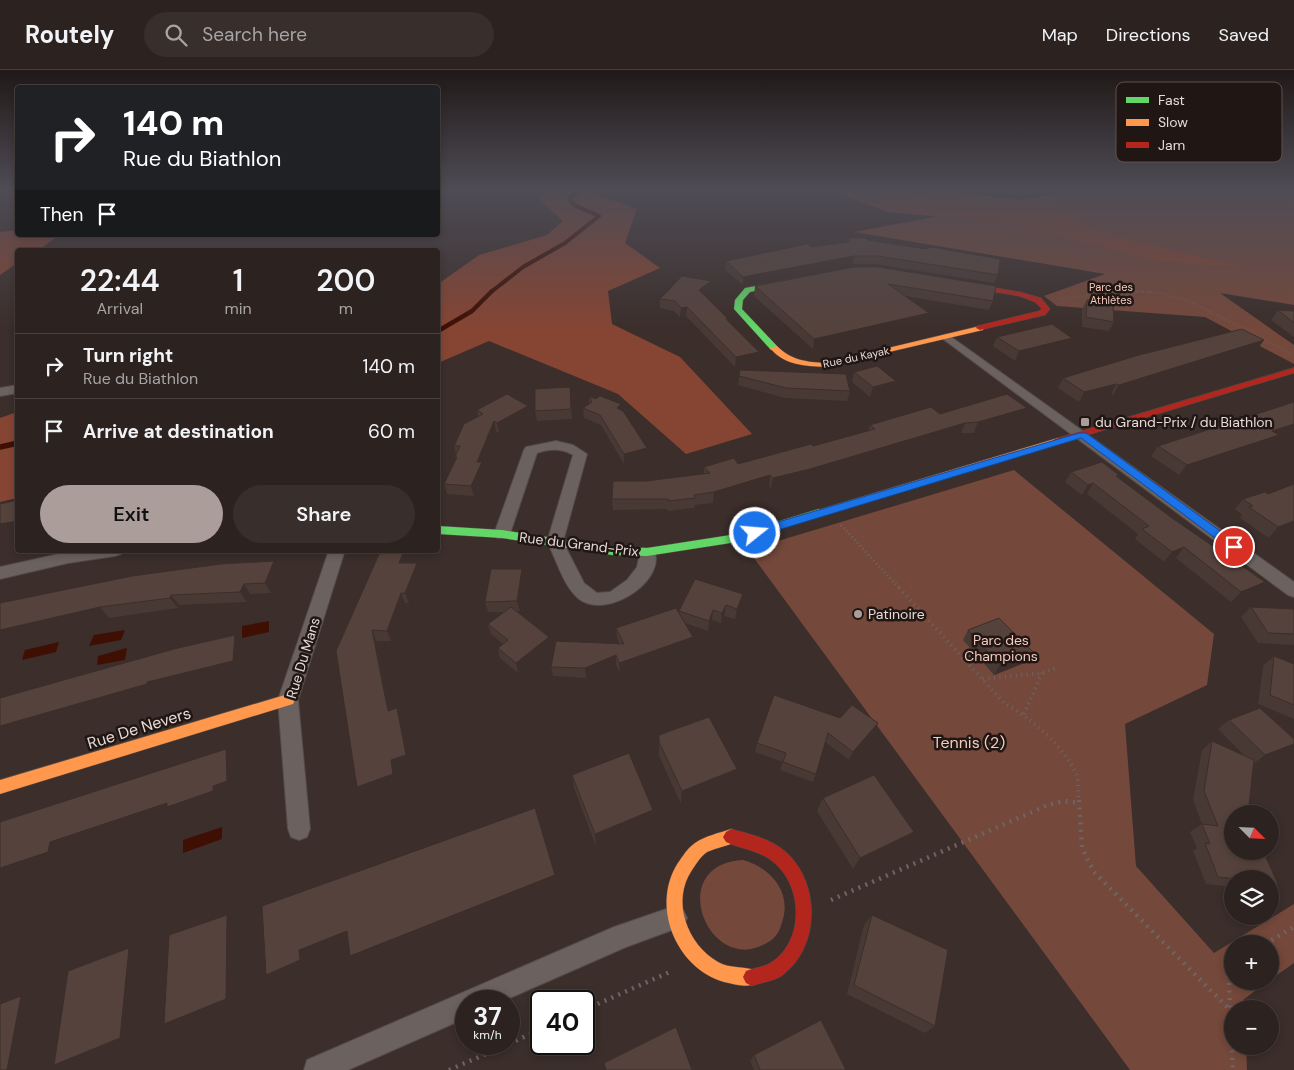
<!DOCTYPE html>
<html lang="en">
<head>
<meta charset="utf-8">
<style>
	body { margin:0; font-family:"DM Sans",sans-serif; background:#382f2d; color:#f1f3f6; height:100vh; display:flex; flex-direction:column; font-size:19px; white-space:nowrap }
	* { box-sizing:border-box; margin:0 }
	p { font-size:16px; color:#a6a4a5 }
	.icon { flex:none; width:28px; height:28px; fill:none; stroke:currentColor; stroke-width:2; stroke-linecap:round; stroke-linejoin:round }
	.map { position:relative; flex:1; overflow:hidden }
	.side { position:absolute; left:15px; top:178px; width:425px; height:305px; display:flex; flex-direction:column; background:#2c2220; border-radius:5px; box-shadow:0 2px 8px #0003,0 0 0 1px #483f3e }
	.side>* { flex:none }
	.guide { position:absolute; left:15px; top:15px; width:425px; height:152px; border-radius:5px; box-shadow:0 2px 8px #0003,0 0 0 1px #483f3e; background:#202124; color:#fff; overflow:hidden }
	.needle { width:32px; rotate:114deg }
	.fabs { position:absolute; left:1224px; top:735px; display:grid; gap:10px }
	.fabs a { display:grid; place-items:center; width:55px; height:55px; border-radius:50%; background:#2c2220; box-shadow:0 2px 8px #0003,0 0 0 1px #483f3e; font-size:25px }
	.speed { position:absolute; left:455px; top:920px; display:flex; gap:10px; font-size:25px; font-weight:700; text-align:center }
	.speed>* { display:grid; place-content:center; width:65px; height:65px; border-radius:50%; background:#2c2220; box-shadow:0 2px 8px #0003,0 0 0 1px #483f3e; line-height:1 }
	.speed small { font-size:12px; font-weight:400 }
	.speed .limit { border:2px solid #111; border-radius:8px; background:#fff; color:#111 }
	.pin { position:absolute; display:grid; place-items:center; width:42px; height:42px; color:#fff; margin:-21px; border:2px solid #fff; border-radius:50%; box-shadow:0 1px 5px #0007 }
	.me { position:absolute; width:55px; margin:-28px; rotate:73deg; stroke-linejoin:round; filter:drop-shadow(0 0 4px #0008) }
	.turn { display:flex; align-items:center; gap:18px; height:105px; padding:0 25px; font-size:22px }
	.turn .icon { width:65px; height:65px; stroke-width:2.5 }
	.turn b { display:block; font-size:35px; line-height:42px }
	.then { display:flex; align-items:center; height:48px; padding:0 25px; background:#0003; gap:10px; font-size:19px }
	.eta { display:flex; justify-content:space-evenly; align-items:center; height:85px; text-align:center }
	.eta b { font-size:30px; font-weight:600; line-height:35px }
	.cta { display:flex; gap:10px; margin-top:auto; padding:10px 25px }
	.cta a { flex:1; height:58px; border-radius:30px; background:#ab9d9a; color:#111; font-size:20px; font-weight:600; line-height:58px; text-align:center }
	.cta a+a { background:#382f2d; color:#f1f3f6 }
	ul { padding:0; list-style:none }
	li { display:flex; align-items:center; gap:15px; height:65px; padding:0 25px; border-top:1px solid #483f3e }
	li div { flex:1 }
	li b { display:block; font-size:19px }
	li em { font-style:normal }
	header { display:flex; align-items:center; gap:30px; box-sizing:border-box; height:70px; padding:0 25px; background:#2c2220; border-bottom:1px solid #483f3e }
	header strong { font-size:24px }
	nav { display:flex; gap:28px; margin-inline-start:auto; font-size:18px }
	.search { width:350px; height:45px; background:#382f2d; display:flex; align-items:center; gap:12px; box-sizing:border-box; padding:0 18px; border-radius:28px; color:#a6a4a5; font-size:19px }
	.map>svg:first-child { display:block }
	.green { fill:#74483b }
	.forest { fill:#864533 }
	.water { fill:#3f0f04 }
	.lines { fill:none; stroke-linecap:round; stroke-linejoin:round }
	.stream-far2 { stroke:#3f0f04; stroke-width:4 }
	.stream-far1 { stroke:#3f0f04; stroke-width:4.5 }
	.stream { stroke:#3f0f04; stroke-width:5.5 }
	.street-casing { stroke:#554a47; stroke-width:2 }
	.fast-casing { stroke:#554a47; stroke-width:1 }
	.slow-casing { stroke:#554a47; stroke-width:1 }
	.jam-casing { stroke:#554a47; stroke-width:1 }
	.path-far4 { stroke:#6e6563; stroke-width:2; stroke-dasharray:0.5 2; stroke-linecap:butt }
	.path-far3 { stroke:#6e6563; stroke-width:2.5; stroke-dasharray:0.5 2.5; stroke-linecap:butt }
	.path-far2 { stroke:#6e6563; stroke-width:3; stroke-dasharray:1 3; stroke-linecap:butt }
	.path-far1 { stroke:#6e6563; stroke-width:4; stroke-dasharray:1 4.5; stroke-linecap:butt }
	.path { stroke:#6e6563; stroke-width:4.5; stroke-dasharray:2 5.5; stroke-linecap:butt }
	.street { fill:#6b615e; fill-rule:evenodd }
	.fast { fill:#63d668; fill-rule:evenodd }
	.slow { fill:#ff974d; fill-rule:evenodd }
	.jam { fill:#b3261e; fill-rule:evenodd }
	.wall { fill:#493934 }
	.shaded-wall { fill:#3c2e2a }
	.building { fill:#55423c; stroke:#3c2e2a }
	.route { fill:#1a73e8; stroke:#114b97 }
	.poi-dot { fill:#ab9d9a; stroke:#201714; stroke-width:2 }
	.labels { text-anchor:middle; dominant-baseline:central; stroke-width:5; stroke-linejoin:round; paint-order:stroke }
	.far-park-label { font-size:11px; fill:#f5c9bc; stroke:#201714 }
	.far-street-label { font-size:11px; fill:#e7d9d5; stroke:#201714 }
	.poi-label { font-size:14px; fill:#e7d9d5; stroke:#201714; text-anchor:start }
	.street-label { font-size:14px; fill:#e7d9d5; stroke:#201714 }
	.park-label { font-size:14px; fill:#f5c9bc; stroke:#201714 }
	.near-street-label { font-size:16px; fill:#e7d9d5; stroke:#201714 }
	.near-park-label { font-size:16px; fill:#f5c9bc; stroke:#201714 }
	.key { fill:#201714; stroke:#5c514e; stroke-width:1 }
	.key-label { font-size:14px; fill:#e7d9d5 }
</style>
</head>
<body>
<header>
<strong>Routely</strong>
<div class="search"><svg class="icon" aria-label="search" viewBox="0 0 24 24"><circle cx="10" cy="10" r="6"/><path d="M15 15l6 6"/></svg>Search here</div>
<nav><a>Map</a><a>Directions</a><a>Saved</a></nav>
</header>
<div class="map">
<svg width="1294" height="1000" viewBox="0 0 1294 1000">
	<rect width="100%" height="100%" fill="#3b2e2b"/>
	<!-- green -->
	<g class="green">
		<polygon points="1084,119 1294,119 1294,235 1220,223 1294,275 1294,294 1205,247 1057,236 1044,226 1105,204 854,162"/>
		<polygon points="1014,400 1214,564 1207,615 1125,654 1136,796 1214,883 1294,834 1294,893 1270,910 1270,874 1232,874 1232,911 1268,911 1243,930 1243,939 1232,939 1232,976 1246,976 1247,1000 1130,1000 748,480"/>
		<path d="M743,790C769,797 791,820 783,849C781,857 778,866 770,871C710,912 662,794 743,790Z"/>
	</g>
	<!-- forest -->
	<g class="forest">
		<polygon points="553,119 599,119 593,123 637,139 625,173 660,198 608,221 612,254 680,287 752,364 686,384 618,324 489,271 438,293 438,214 479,185 547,165 563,151 540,130 549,120"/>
		<polygon points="806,119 908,119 917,124 940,120 1020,130 1081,119 1129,119 1049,134 1114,166 1247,198 1156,191 1009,153 888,142 832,121"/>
		<polygon points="17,160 18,165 60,165 38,180 18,180 17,193 0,205 0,162"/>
		<polygon points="17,342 17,428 0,432 0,348"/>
	</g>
	<!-- water -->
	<g class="water">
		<polygon points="269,551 269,562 242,568 242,556"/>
		<polygon points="125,560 121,570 89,576 94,565"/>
		<polygon points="59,572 56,582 22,590 25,580"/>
		<polygon points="127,578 125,590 97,595 98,586"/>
		<polygon points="222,757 222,769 183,783 183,770"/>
	</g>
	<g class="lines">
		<!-- stream-far2 -->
		<polyline class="stream-far2" points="491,222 523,197 565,173 599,146 574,135 569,128 584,119"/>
		<!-- stream-far1 -->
		<polyline class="stream-far1" points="438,261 472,241 492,221"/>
		<!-- stream -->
		<polyline class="stream" points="0,377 18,373"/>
		<!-- street casing -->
		<g class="street-casing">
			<g id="street">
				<polygon points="947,264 1294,512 1294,527 1288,525 943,269 941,267"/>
				<polygon points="18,315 18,323 0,326 0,318"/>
				<path d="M556,371L573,375L587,384L563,472L584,513L597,523L610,522L627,510L637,497L641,478H653C670,508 608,551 579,529C563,516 557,490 547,472L573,385C561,378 550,379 537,383L510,464L507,468H497L494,464L524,380L526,377Z"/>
				<polygon points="77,480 123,480 121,484 115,486 68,493 0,509 0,497"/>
				<polygon points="329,480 345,480 298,630 310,759 307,767 299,770 291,767 288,759 278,630"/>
				<polygon points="675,836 683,840 687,848 683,856 626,877 503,931 466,931 466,948 348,1000 304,1000 307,990 614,857"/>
			</g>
		</g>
		<!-- fast casing -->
		<g class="fast-casing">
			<g id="fast">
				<polygon points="852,198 854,199 854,201 750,222 743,230 742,239 777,276 777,280 771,280 734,239 735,230 745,218"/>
				<polygon points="819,439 824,443 823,445 737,472 647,486 612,485 502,468 438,464 438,456 502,460 612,477 647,478 737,464"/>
			</g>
		</g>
		<!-- slow casing -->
		<g class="slow-casing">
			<g id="slow">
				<path d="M980,256L984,258L983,260L825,297C804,296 784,295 770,278L777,276C791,290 806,292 825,293Z"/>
				<polygon points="1058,368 1061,369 1061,373 823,445 819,447 814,443 815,441"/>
				<polygon points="288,624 293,626 295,630 293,634 0,724 0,710"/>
				<path d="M731,759L736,762L739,767L736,772C727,776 716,778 707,782C701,786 696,794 692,800C671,831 687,874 718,892C730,899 746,896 758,901L761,907L758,913C746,918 737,915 724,912C675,898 649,833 680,790C684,784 689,777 695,773C705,766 719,763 731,759Z"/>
			</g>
		</g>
		<!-- jam casing -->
		<g class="jam-casing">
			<g id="jam">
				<polygon points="876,198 1020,222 1041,228 1050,239 1045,245 980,260 976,258 977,256 1039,241 1042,239 1035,232 1019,226 876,202 852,202 849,200 852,198"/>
				<polygon points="1294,298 1294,303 1061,373 1055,373 1053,371 1055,369"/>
				<path d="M731,759C750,764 772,769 787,783C820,814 820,875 784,904C776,911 762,912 752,916L746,913L743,907L746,901C754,898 765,897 772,892C805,870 803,814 772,791C758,780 741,779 726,772L723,767L726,762Z"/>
			</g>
		</g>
		<!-- path-far4 -->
		<g class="path-far4">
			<polyline points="1105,222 1138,221"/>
			<polyline points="1136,222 1153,222"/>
		</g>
		<!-- path-far3 -->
		<g class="path-far3">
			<polyline points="1097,223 1116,221"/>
			<polyline points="1060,229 1094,224 1129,224 1141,221 1161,223 1189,231 1294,285"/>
		</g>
		<!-- path-far2 -->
		<polyline class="path-far2" points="841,455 900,519"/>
		<!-- path-far1 -->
		<g class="path-far1">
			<path d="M899,518L1004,633C1028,646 1069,680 1077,707C1079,715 1078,723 1079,731"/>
			<polyline points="983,609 1042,603 1057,598"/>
			<polyline points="1024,644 1042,603"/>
		</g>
		<!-- path -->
		<g class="path">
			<polyline points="1079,730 1082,778 1094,802 1230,940"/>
			<polyline points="831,830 1048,735 1064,731 1079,733"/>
			<polyline points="1265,874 1294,857"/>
			<polyline points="1232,893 1228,895 1233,1000"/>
			<polyline points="584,940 672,901"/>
			<polyline points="509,974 541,959"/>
			<polyline points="449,1000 509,974"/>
		</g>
		<!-- street -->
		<use href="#street" class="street"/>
		<!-- fast -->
		<use href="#fast" class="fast"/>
		<!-- slow -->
		<use href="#slow" class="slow"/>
		<!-- jam -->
		<use href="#jam" class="jam"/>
	</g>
	<!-- wall -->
	<g class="wall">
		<polygon points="848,168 867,170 998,205 994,213 876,194 852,194 743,215 725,200 726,191 811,177 847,172"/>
		<polygon points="854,197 993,231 989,240 905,226 929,243 926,252 813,279 754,226 755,216"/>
		<polygon points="711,211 710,220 704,225 728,251 758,291 735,297 686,246 680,247 674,241 660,238 660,229"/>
		<polygon points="1087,230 1114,252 1109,261 1082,257 1082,239"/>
		<polygon points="1278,240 1294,241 1294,267 1271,250"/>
		<polygon points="997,267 1072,268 1067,277 1015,291 993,276"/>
		<polygon points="1257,280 1113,325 1111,324 1079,332 1058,318 1063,308"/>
		<polygon points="740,300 850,321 847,331 785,328 738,315"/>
		<polygon points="854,302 896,311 893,320 870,327 852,312"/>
		<polygon points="570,317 572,349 537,351 535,341"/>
		<polygon points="589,326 622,340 647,388 624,394 601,355 584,348 583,338 589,334"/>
		<polygon points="1294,332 1294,361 1278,367 1271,375 1179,405 1151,386 1158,376"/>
		<polygon points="528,336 530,346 499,363 496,361 482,394 484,403 474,426 447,424 444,414 456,391 455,387 456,384 454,376 478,346 477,340"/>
		<polygon points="1027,338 1022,348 974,363 961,363 808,409 771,418 769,416 713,433 695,435 694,438 668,441 667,439 613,440 612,429 646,411 704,404 704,397 738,394 813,376 868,361 870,355 940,344"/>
		<polygon points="1071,402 1119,405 1118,407 1255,523 1231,532 1176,488 1164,492 1135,469 1138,464 1087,424 1082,425 1065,412"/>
		<polygon points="1243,429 1294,458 1269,468 1240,448 1242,445 1235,439"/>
		<polygon points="380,482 406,493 421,504 409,533 405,533 391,571 376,571 391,640 397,638 401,648 410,694 396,699 398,712 363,725 357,717"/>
		<polygon points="280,502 271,523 250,524 247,532 179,535 178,538 109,548 6,571 0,566 0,533"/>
		<polygon points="524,509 520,541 517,541 549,567 550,577 518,603 500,588 498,578 503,574 491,564 488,554 505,542 488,542 485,532"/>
		<polygon points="741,534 735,549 724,546 721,553 712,550 708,561 685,553 692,577 620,603 616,595 586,608 553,606 551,597 619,573 617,568 616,558 679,542 679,541"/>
		<polygon points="1251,537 1294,539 1294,575 1258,573 1241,547"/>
		<polygon points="968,560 1027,592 994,605 963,570"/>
		<polygon points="1274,586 1294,594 1294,649 1258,634 1263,596"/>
		<polygon points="840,648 878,653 874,662 849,690 825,672 816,704 813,712 780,700 783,692 755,682 757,673"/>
		<polygon points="1229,650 1294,669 1294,675 1285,681 1254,694 1232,744 1278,814 1270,818 1270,809 1232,809 1232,817 1206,814 1193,781 1197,778 1190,762 1202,754 1193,730 1202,680 1212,671 1244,685 1218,659"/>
		<polygon points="659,665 734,712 681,734 659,686"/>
		<polygon points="572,705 653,753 596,776 574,718"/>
		<polygon points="823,728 905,775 853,799 817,741"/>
		<polygon points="872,845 935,956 925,963 847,924 864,855"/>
		<polygon points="754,985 846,1000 754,1000 750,991"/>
	</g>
	<!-- shaded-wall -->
	<g class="shaded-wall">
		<polygon points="854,186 852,194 743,215 743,207"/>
		<polygon points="711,211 710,220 698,230 699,220"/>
		<polygon points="687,237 686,246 680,247 681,238"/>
		<polygon points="929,243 926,252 813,279 814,269"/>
		<polygon points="1072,268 1067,277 1015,291 1019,281"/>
		<polygon points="1264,270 1257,280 1113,325 1119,315"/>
		<polygon points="759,282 758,291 735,297 736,287"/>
		<polygon points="896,311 893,320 870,327 873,317"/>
		<polygon points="1116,314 1111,324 1079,332 1084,322"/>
		<polygon points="621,334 622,344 617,338"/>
		<polygon points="528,336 530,346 499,363 497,353"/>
		<polygon points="1027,338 1022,348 974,363 978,352"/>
		<polygon points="494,351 496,361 482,394 484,403 474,426 471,416 477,392"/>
		<polygon points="965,353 961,363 808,409 771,418 773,408"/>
		<polygon points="1294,354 1294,361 1278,367 1271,375 1179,405 1187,395 1272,361"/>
		<polygon points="647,378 647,388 624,394 624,384"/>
		<polygon points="770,405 769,416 713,433 714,422"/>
		<polygon points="1093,413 1087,424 1082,425 1088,415"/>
		<polygon points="18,451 18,463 0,466 0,454"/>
		<polygon points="1294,451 1294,458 1269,468 1278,457"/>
		<polygon points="1184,477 1176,488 1164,492 1172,482"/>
		<polygon points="403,483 406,493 399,493"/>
		<polygon points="274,491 280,502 271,523 265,513"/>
		<polygon points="417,493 421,504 409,533 405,523"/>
		<polygon points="522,499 524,509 520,541 517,531"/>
		<polygon points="1265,512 1255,523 1231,532 1241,522"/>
		<polygon points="244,514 250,524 247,532 240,522"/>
		<polygon points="401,523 405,533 391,571 387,561"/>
		<polygon points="743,524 741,534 735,549 737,539"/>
		<polygon points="171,525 179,535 178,538 170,528"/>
		<polygon points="726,535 724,546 721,553 722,543"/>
		<polygon points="100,537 109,548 6,571 0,566 0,554"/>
		<polygon points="713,540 712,550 708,561 709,551"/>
		<polygon points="372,560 376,571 393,651 388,641"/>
		<polygon points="235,565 242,575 240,600 156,621 156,624 0,669 0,656 147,612"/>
		<polygon points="549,567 550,577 518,603 516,593"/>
		<polygon points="693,567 692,577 620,603 619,593"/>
		<polygon points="1033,582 1027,592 994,605 1000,595"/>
		<polygon points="616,585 616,595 586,608 585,598"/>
		<polygon points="397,638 401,648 410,694 396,699 398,712 363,725 357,717 391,690"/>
		<polygon points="878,653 874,662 849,690 853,682"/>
		<polygon points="1294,674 1294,675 1285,681 1253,694 1265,685"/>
		<polygon points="226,679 235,690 236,721 223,726 223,731 178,747 175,744 64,781 62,791 0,812 0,798 50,772 213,716"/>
		<polygon points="737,699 734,712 681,734 682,721"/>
		<polygon points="653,740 653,753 596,776 595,764"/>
		<polygon points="914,762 905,775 853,799 860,788"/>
		<polygon points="555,805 557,813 356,892 350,886"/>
		<polygon points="227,845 241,855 242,938 182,961 164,954"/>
		<polygon points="347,861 354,868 307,887 308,897 275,911 266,905 299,880"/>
		<polygon points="129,878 147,887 140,975 78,1000 73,1000 54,995"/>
		<polygon points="21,926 43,934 32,1000 7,1000"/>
	</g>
	<!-- building -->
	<g class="building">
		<polygon points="848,168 865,168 867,170 926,179 932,177 1000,189 998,205 878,186 854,186 743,207 726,191 807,174 811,177 850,172"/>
		<polygon points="854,197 878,197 996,216 993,231 888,214 929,243 814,269 755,216"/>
		<polygon points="682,206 711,211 699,220 728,249 726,249 759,282 736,287 687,237 681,238 675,231 660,229"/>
		<polygon points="1087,230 1113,234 1114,252 1086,247"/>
		<polygon points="1278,240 1294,241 1294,253"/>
		<polygon points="1052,254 1072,268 1019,281 997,267"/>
		<polygon points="1242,259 1264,270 1119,315 1116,314 1084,322 1063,308 1139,285"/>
		<polygon points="877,296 896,311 873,317 854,302"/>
		<polygon points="740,300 846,304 850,321 786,318 739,306"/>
		<polygon points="570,317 571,339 535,341 535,319"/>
		<polygon points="507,324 528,336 497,353 494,351 477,392 482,392 471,416 444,414 457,387 455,387 460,376 454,376 464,354 483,344 477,340"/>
		<polygon points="1007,324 1027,338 978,352 965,353 810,399 773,408 770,405 714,422 694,425 695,428 668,431 668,429 612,429 613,411 646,411 710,403 704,397 734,388 738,394 811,374 813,376 875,359 870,355 931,337 940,344"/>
		<polygon points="589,326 595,329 600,326 621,334 617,338 623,341 647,378 624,384 600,345 583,338 592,332"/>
		<polygon points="1294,332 1294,354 1272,361 1279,365 1187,395 1158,376"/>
		<polygon points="1102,392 1119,405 1116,406 1172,448 1265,512 1241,522 1184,477 1172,482 1142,459 1149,456 1093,413 1088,415 1071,402"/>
		<polygon points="1294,414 1294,451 1278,457 1249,437 1253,436 1243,429 1265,422 1268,424"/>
		<polygon points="18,430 18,451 0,454 0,434"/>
		<polygon points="380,482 403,483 399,493 417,493 405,523 401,523 387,561 372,560 388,641 397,638 406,685 391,690 393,704 357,717 336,581"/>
		<polygon points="274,491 265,513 244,514 240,522 171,525 170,528 100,537 0,560 0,533 132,506 221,494"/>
		<polygon points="491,499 522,499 517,531 485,532"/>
		<polygon points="695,509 743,524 737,539 726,535 722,543 713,540 709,551 679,541"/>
		<polygon points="511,537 549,567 516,593 498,578 508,570 488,554"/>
		<polygon points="1251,537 1294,539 1294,564 1268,563"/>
		<polygon points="676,538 693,567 619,593 616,585 585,598 551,597 556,571 624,574 616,558"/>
		<polygon points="999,548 1033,582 1000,595 968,560"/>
		<polygon points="235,565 233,591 147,612 147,614 0,656 0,628 174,579"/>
		<polygon points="1274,586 1294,594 1294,635 1270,625"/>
		<polygon points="774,625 840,648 852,635 878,653 853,682 828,663 816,704 783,692 786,683 757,673"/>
		<polygon points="1260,638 1294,669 1294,674 1265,685 1229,650"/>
		<polygon points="709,647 737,699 682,721 659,672 659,665"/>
		<polygon points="1212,671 1254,690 1248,744 1232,744 1232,781 1263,781 1278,814 1270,813 1270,809 1237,809 1218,807 1205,773 1210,774 1202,754 1218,756 1204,721"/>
		<polygon points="226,679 227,711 213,716 213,721 167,737 167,733 50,772 48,782 0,798 0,752"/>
		<polygon points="629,683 653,740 595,764 572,705"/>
		<polygon points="874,705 914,762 860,788 823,728"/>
		<polygon points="535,738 555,805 350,886 347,861 299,880 300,890 266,905 262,836"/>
		<polygon points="227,845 226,929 164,954 169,865"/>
		<polygon points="872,845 948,880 935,956 854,915"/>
		<polygon points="129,878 120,968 54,995 68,901"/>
		<polygon points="21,926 7,1000 0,1000 0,934"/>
		<polygon points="821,950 846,1000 760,1000 754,985"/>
		<polygon points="676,957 692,1000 606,1000 604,993"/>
	</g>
	<!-- sky -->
	<linearGradient id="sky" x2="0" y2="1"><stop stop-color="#201918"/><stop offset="0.46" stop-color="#4f4c55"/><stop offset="1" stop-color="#4f4c55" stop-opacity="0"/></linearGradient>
	<rect width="1294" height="259" fill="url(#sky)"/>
	<!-- route -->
	<polygon class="route" points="1079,363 1086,363 1238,474 1238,479 1230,479 1081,368 755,467 749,463 751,460"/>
	<!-- markers -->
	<g class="poi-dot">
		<rect x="1080" y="347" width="10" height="10" rx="2.5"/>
		<circle cx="858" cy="544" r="5"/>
	</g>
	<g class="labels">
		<!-- far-park labels -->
		<g class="far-park-label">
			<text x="1111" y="217">Parc des<tspan x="1111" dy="13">Athlètes</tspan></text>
		</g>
		<!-- far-street labels -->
		<g class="far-street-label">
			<text transform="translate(856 287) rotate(-12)">Rue du Kayak</text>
		</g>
		<!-- poi labels -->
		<g class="poi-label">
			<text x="1095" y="352">du Grand-Prix / du Biathlon</text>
			<text x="868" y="544">Patinoire</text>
		</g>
		<!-- street labels -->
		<g class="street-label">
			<text transform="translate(579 474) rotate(7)">Rue du Grand-Prix</text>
			<text transform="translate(303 588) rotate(-73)">Rue Du Mans</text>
		</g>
		<!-- park labels -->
		<g class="park-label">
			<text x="1001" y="570">Parc des<tspan x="1001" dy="16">Champions</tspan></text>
		</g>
		<!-- near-street labels -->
		<g class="near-street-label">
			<text transform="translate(139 658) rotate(-17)">Rue De Nevers</text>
		</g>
		<!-- near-park labels -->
		<g class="near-park-label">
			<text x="969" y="672">Tennis (2)</text>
		</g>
	</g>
	<!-- legend -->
	<rect x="1116" y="12" width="166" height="80" rx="8" class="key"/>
	<rect x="1126" y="27" width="23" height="6" fill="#63d668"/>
	<rect x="1126" y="49" width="23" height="7" fill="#ff974d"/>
	<rect x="1126" y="72" width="23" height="6" fill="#b3261e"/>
	<g class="key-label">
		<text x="1158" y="35">Fast</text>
		<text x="1158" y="57">Slow</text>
		<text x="1158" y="80">Jam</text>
	</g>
</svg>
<div class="fabs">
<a><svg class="needle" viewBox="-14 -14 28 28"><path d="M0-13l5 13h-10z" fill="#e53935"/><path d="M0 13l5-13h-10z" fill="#a6a4a5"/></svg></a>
<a><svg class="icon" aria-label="layers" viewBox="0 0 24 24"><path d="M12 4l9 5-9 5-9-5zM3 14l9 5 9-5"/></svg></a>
<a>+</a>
<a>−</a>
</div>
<div class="speed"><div>37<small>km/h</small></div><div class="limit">40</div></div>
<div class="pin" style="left:1234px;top:477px;background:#d93025"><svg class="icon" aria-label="arrive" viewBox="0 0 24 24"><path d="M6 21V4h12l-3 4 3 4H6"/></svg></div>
<svg class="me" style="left:755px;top:463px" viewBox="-20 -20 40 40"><circle r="17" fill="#1a73e8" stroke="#fff" stroke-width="3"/><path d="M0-11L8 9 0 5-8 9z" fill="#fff"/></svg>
<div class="guide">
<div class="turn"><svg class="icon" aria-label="right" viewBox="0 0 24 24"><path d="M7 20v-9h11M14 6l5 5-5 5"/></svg><div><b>140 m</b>Rue du Biathlon</div></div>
<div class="then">Then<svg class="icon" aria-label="arrive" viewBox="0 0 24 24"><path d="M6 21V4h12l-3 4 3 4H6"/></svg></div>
</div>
<section class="side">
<div class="eta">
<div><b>22:44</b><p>Arrival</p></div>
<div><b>1</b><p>min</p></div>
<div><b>200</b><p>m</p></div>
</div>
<ul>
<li><svg class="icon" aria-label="right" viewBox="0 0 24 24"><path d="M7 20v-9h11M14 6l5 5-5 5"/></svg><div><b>Turn right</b><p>Rue du Biathlon</p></div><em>140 m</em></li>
<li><svg class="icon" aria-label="arrive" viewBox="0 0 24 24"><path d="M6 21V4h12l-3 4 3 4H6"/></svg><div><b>Arrive at destination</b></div><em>60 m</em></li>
</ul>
<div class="cta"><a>Exit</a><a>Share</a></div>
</section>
</div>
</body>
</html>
